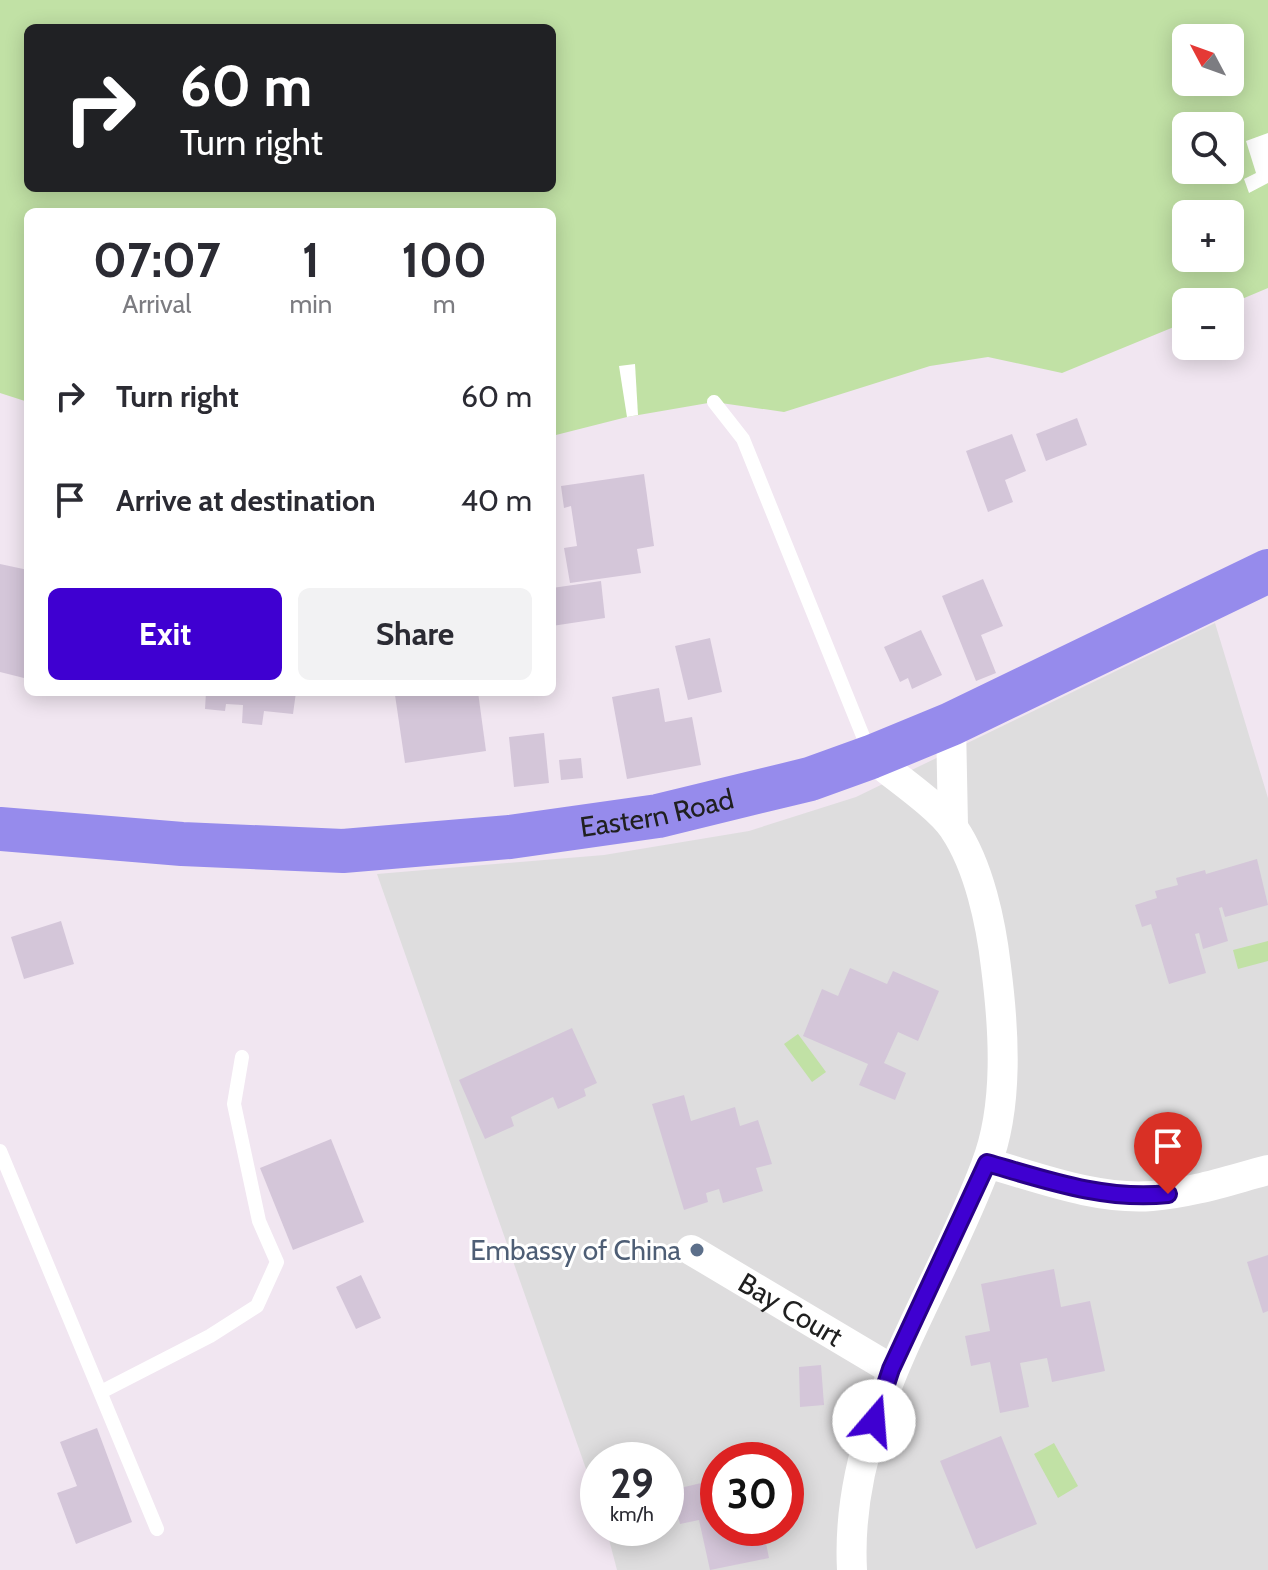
<!DOCTYPE html>
<html lang="en">
<head>
<meta charset="utf-8">
<style>
	body { margin:0; font-family:Cabin,sans-serif; background:#f2f2f3; color:#2b2b33; height:100vh; display:flex; flex-direction:column; font-size:30px; white-space:nowrap }
	* { box-sizing:border-box; margin:0 }
	p { font-size:26px; color:#7c7c81 }
	.icon { flex:none; width:44px; height:44px; fill:none; stroke:currentColor; stroke-width:2; stroke-linecap:round; stroke-linejoin:round }
	.map { position:relative; flex:1; overflow:hidden }
	.drawer { position:absolute; left:24px; top:208px; width:532px; height:488px; display:flex; flex-direction:column; background:#fff; border-radius:12px; box-shadow:0 4px 20px #0003 }
	.drawer>* { flex:none }
	.guide { position:absolute; left:24px; top:24px; width:532px; height:168px; border-radius:12px; box-shadow:0 4px 20px #0003; background:#202124; color:#fff; overflow:hidden }
	.needle { width:52px; rotate:311deg }
	.buttons { position:absolute; left:1172px; top:24px; display:grid; gap:16px }
	.buttons a { display:grid; place-items:center; width:72px; height:72px; border-radius:12px; background:#fff; box-shadow:0 4px 20px #0003; font-size:40px }
	.speed { position:absolute; left:580px; top:1442px; display:flex; gap:16px; font-size:40px; font-weight:700; text-align:center }
	.speed>* { display:grid; place-content:center; width:104px; height:104px; border-radius:50%; background:#fff; box-shadow:0 4px 20px #0003; line-height:1 }
	.speed small { font-size:20px; font-weight:400 }
	.speed .limit { border:12px solid #d22; background:#fff; color:#111 }
	.pin { position:absolute; display:grid; place-items:center; width:68px; height:68px; color:#fff; margin:-82px -34px; border-radius:50% 50% 50% 0; rotate:-45deg; box-shadow:0 0 8px #0007 }
	.pin .icon { rotate:45deg }
	.me { position:absolute; width:88px; margin:-44px; rotate:18deg; stroke-linejoin:round; filter:drop-shadow(0 0 6px #0008) }
	.turn { display:flex; align-items:center; gap:28px; height:168px; padding:0 24px; font-size:36px }
	.turn .icon { width:104px; height:104px; stroke-width:2.5 }
	.turn b { display:block; font-size:56px; line-height:68px }
	.eta { display:flex; justify-content:space-evenly; align-items:center; height:136px; text-align:center }
	.eta b { font-size:48px; font-weight:800; line-height:56px }
	.button { display:flex; gap:16px; margin-top:auto; padding:16px 24px }
	.button a { flex:1; height:92px; border-radius:12px; background:#3f00d1; color:#fff; font-size:32px; font-weight:800; line-height:92px; text-align:center }
	.button a+a { background:#f2f2f3; color:#2b2b33 }
	ul { padding:0; list-style:none }
	li { display:flex; align-items:center; gap:24px; height:104px; padding:0 24px }
	li div { flex:1 }
	li b { display:block; font-size:30px }
	li em { font-style:normal }
	.map>svg:first-child { display:block }
	.residential { fill:#deddde; fill-rule:evenodd }
	.water { fill:#c1e1a5; fill-rule:evenodd }
	.pier { fill:#fff }
	.building { fill:#d4c6d9 }
	.lines { fill:none; stroke-linecap:round; stroke-linejoin:round }
	.lane { stroke:#fff; stroke-width:14 }
	.street { stroke:#fff; stroke-width:30 }
	.highway { stroke:#968bec; stroke-width:44 }
	.route-casing { stroke:#290088; stroke-width:20 }
	.route { stroke:#3f00d1; stroke-width:14 }
	.service-dot { fill:#5c6f8a; stroke:#fff; stroke-width:3 }
	.labels { text-anchor:middle; dominant-baseline:central; stroke-width:6; stroke-linejoin:round; paint-order:stroke }
	.street-label { font-size:28px; fill:#202020; stroke:#fff }
	.service-label { font-size:28px; fill:#4e5e75; stroke:#fff; text-anchor:end }
</style>
</head>
<body>
<div class="map">
<svg width="1268" height="1570" viewBox="0 0 1268 1570">
	<rect width="100%" height="100%" fill="#f1e6f1"/>
	<!-- residential -->
	<path class="residential" d="M1215,623L1268,798V1570H617L606,1528H666V1460H598V1503L377,874L604,855L749,831L856,797ZM718,1460H786V1528H718Z"/>
	<!-- water -->
	<g class="water">
		<path d="M0,0H1268V288L1230,304L1186,302V322L1062,373L988,357L930,366L784,412L714,402L627,417L552,436V212H28V402L0,393ZM28,28H552V188H28ZM1186,38H1230V82H1186ZM1186,126H1230V170H1186ZM1186,214H1230V258H1186Z"/>
		<polygon points="1268,941 1268,961 1238,969 1233,950"/>
		<polygon points="798,1034 826,1072 812,1082 784,1044"/>
		<polygon points="1054,1443 1078,1486 1058,1498 1034,1454"/>
	</g>
	<!-- pier -->
	<g class="pier">
		<polygon points="1268,133 1268,183 1249,193 1244,179 1256,173 1246,141"/>
		<polygon points="635,364 638,415 627,417 619,366"/>
	</g>
	<!-- building -->
	<g class="building">
		<polygon points="1077,418 1087,445 1046,461 1036,434"/>
		<polygon points="1012,434 1026,471 1005,480 1013,502 988,512 966,451"/>
		<polygon points="644,474 654,546 637,549 641,573 570,583 564,548 577,546 571,506 564,508 561,486"/>
		<polygon points="0,564 28,570 28,679 0,672"/>
		<polygon points="983,579 1003,626 981,635 996,673 976,681 942,596"/>
		<polygon points="601,581 605,618 552,626 552,588"/>
		<polygon points="921,630 942,675 912,689 908,678 900,682 884,647"/>
		<polygon points="710,638 722,692 688,700 675,646"/>
		<polygon points="659,688 665,722 692,717 701,765 627,779 612,697"/>
		<polygon points="206,692 296,692 293,714 264,711 262,725 242,723 243,705 226,704 225,711 205,709"/>
		<polygon points="414,692 478,692 486,751 405,763 395,695"/>
		<polygon points="544,733 549,783 514,787 509,737"/>
		<polygon points="581,758 583,778 561,780 559,760"/>
		<polygon points="1257,859 1268,905 1225,917 1222,907 1219,908 1228,941 1203,949 1199,933 1195,934 1206,973 1169,984 1151,924 1142,927 1135,905 1157,898 1155,891 1178,885 1176,878 1205,870 1206,874"/>
		<polygon points="61,921 74,964 24,979 11,937"/>
		<polygon points="850,968 887,984 893,971 939,991 918,1041 898,1032 884,1063 906,1073 895,1100 859,1085 868,1064 803,1036 822,989 838,996"/>
		<polygon points="572,1028 597,1083 584,1089 586,1096 558,1109 553,1097 511,1117 514,1126 485,1139 459,1080"/>
		<polygon points="684,1095 691,1121 735,1107 740,1126 758,1120 772,1164 756,1168 763,1191 723,1203 719,1189 706,1193 708,1202 684,1210 652,1104"/>
		<polygon points="331,1139 364,1222 293,1250 260,1168"/>
		<polygon points="1268,1255 1268,1311 1263,1313 1247,1262"/>
		<polygon points="1054,1269 1061,1307 1090,1301 1105,1371 1052,1382 1047,1358 1020,1363 1029,1407 1000,1413 990,1362 971,1366 965,1336 990,1331 981,1284"/>
		<polygon points="361,1275 381,1318 356,1329 336,1287"/>
		<polygon points="821,1365 824,1405 800,1407 799,1367"/>
		<polygon points="97,1428 132,1522 76,1544 57,1493 77,1486 60,1442"/>
		<polygon points="1001,1436 1037,1524 976,1549 940,1461"/>
		<polygon points="718,1479 718,1528 773,1528 776,1541 766,1543 769,1558 710,1570 699,1520 680,1524 672,1490"/>
	</g>
	<g class="lines">
		<!-- lane -->
		<g class="lane">
			<polyline points="714,402 743,439 869,751"/>
			<polyline points="0,1151 157,1529"/>
			<polyline points="101,1392 210,1336 257,1306 277,1262 259,1221 234,1104 242,1057"/>
		</g>
		<!-- street -->
		<g class="street">
			<polyline points="951,724 953,826"/>
			<path d="M987,1163C1040,1178 1096,1200 1152,1196C1192,1193 1230,1180 1268,1170"/>
			<path id="s1" d="M691,1250L891,1369"/>
			<path d="M852,1570C844,1420 936,1299 986,1165C1009,1106 1004,1029 996,967C991,923 979,866 954,829C940,807 893,775 871,757"/>
		</g>
		<!-- highway -->
		<path class="highway" id="s2" d="M0,829L182,844L343,851L510,837L658,816L810,779L871,757L951,724L1268,571"/>
	</g>
	<g class="lines">
		<!-- route casing -->
		<g class="route-casing">
			<path id="route" d="M874,1421L891,1369L987,1163C1046,1180 1106,1201 1168,1194"/>
		</g>
		<!-- route -->
		<use href="#route" class="route"/>
	</g>
	<!-- markers -->
	<circle class="service-dot" cx="697" cy="1250" r="8"/>
	<g class="labels">
		<!-- street labels -->
		<g class="street-label">
			<text stroke="none"><textPath href="#s2" startOffset="660">Eastern Road</textPath></text>
			<text stroke="none"><textPath href="#s1" startOffset="116">Bay Court</textPath></text>
		</g>
		<!-- service labels -->
		<g class="service-label">
			<text x="681" y="1250">Embassy of China</text>
		</g>
	</g>
</svg>
<div class="buttons">
<a><svg class="needle" viewBox="-14 -14 28 28"><path d="M0-13l5 13h-10z" fill="#e53935"/><path d="M0 13l5-13h-10z" fill="#7c7c81"/></svg></a>
<a><svg class="icon" aria-label="search" viewBox="0 0 24 24"><circle cx="10" cy="10" r="6"/><path d="M15 15l6 6"/></svg></a>
<a>+</a>
<a>−</a>
</div>
<div class="speed"><div>29<small>km/h</small></div><div class="limit">30</div></div>
<div class="pin" style="left:1168px;top:1194px;background:#d93025"><svg class="icon" aria-label="arrive" viewBox="0 0 24 24"><path d="M6 21V4h12l-3 4 3 4H6"/></svg></div>
<svg class="me" style="left:874px;top:1421px" viewBox="-20 -20 40 40"><circle r="19" fill="#fff"/><path d="M0-13L10 11 0 6-10 11z" fill="#3f00d1"/></svg>
<div class="guide">
<div class="turn"><svg class="icon" aria-label="right" viewBox="0 0 24 24"><path d="M7 20v-9h11M14 6l5 5-5 5"/></svg><div><b>60 m</b>Turn right</div></div>
</div>
<section class="drawer">
<div class="eta">
<div><b>07:07</b><p>Arrival</p></div>
<div><b>1</b><p>min</p></div>
<div><b>100</b><p>m</p></div>
</div>
<ul>
<li><svg class="icon" aria-label="right" viewBox="0 0 24 24"><path d="M7 20v-9h11M14 6l5 5-5 5"/></svg><div><b>Turn right</b></div><em>60 m</em></li>
<li><svg class="icon" aria-label="arrive" viewBox="0 0 24 24"><path d="M6 21V4h12l-3 4 3 4H6"/></svg><div><b>Arrive at destination</b></div><em>40 m</em></li>
</ul>
<div class="button"><a>Exit</a><a>Share</a></div>
</section>
</div>
</body>
</html>
